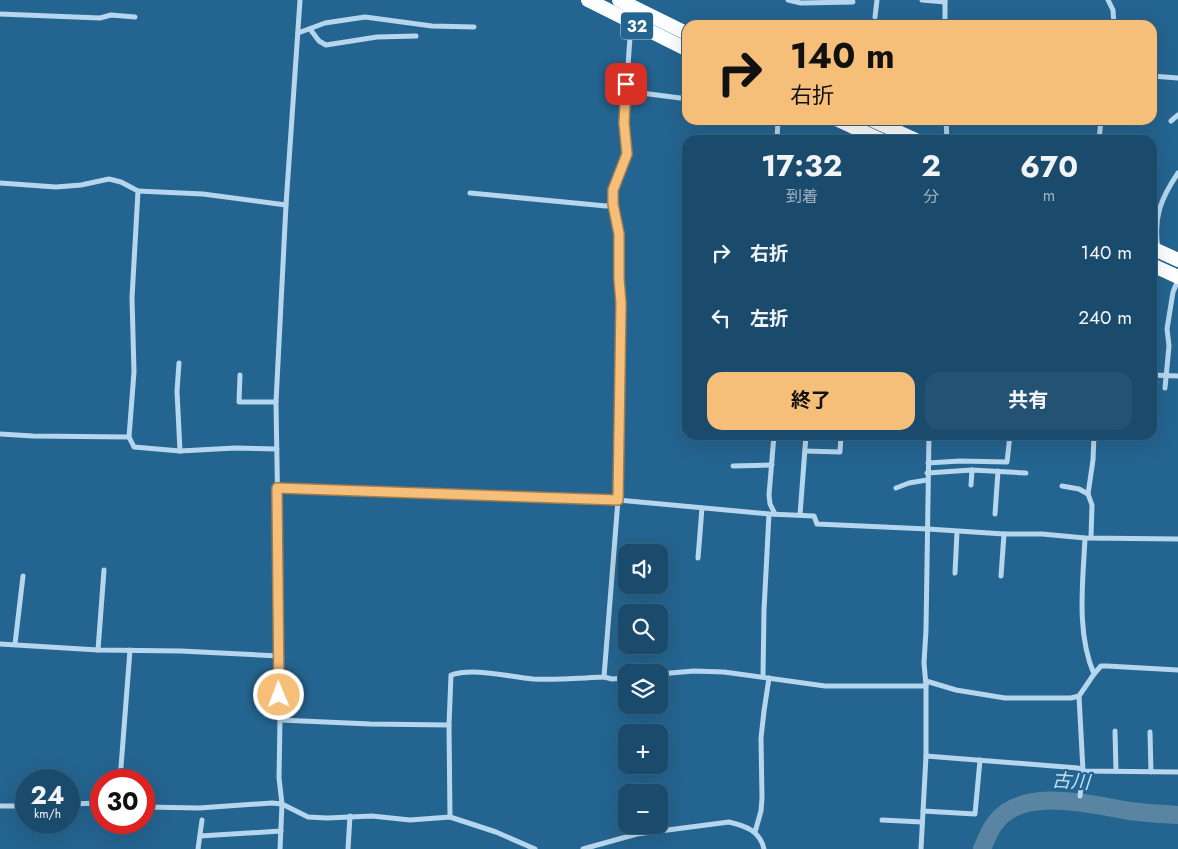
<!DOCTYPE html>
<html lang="ja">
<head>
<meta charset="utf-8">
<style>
	body { margin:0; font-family:Jost,"Noto Sans JP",sans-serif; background:#245272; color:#f1f3f6; height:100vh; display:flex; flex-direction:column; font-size:19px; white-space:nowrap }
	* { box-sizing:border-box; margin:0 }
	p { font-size:16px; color:#a0b3c2 }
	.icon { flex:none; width:28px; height:28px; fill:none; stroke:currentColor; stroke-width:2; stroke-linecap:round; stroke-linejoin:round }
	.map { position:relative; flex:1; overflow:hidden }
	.sheet { position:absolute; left:682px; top:135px; width:475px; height:305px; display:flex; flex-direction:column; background:#1b4b6c; border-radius:15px; box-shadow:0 5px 20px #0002,0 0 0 1px #39637f }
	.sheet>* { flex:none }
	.hud { position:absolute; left:682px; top:20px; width:475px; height:105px; border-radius:15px; box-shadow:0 5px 20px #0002,0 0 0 1px #39637f; background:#f6bf79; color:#111; overflow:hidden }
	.controls { position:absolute; left:618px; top:544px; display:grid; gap:10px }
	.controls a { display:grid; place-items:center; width:50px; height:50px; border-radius:10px; background:#1b4b6c; box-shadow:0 5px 20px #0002,0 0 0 1px #39637f; font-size:25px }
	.speed { position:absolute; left:15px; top:769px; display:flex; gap:10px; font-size:25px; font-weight:700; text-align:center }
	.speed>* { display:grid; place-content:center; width:65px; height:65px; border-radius:50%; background:#1b4b6c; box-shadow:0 5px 20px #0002,0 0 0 1px #39637f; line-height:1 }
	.speed small { font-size:12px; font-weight:400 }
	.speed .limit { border:8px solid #d22; background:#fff; color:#111 }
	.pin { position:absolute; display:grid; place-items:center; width:42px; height:42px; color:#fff; margin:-21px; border-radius:10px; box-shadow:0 2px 8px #0006 }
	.me { position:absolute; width:55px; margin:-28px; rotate:359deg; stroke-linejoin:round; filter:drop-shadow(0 0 4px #0008) }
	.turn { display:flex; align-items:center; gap:18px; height:105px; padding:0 25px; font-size:22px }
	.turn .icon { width:65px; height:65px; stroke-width:2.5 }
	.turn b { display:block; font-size:35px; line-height:42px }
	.eta { display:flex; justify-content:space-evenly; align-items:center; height:85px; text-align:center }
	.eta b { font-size:30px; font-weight:700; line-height:35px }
	.primary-button { display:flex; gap:10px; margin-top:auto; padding:10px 25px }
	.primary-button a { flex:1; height:58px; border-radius:15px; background:#f6bf79; color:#111; font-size:20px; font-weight:700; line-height:58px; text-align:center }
	.primary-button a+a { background:#245272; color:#f1f3f6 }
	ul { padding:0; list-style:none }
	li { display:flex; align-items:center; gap:15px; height:65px; padding:0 25px }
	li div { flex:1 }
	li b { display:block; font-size:19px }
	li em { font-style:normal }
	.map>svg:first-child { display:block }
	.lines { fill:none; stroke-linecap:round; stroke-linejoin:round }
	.river { stroke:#5985a2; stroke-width:18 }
	.minor { stroke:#b5d6ec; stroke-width:5 }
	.trunk { stroke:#fcfeff; stroke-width:14 }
	.route-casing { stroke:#a07c4f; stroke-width:12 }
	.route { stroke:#f6bf79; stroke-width:9 }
	.labels { text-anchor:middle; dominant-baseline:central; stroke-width:4.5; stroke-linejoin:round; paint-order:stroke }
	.shield { fill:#246490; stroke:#bdd0de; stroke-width:1 }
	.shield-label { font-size:16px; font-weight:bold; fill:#fff }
	.water-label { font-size:19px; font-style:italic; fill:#c1e0f3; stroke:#246490 }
</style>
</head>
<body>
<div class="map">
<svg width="1178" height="849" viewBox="0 0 1178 849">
	<rect width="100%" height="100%" fill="#246490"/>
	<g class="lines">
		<!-- river -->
		<path class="river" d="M982,849C986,840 990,829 996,822C1023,787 1088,804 1124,810C1142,813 1160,814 1178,815"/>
		<!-- minor -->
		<g class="minor">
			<polyline points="788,0 801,3 853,2"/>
			<polyline points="922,0 945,2"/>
			<polyline points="945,0 945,25"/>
			<polyline points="1108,0 1113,10 1114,25"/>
			<polyline points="0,14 100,18 111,15 135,17"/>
			<polyline points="875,17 877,0"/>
			<polyline points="310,29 319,41 326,45 377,37 416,36"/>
			<polyline points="298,33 325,23 365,17 432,26 474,27"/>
			<polyline points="1152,76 1178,78"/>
			<polyline points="626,91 688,99"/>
			<polyline points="946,120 947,140"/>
			<polyline points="1171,121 1178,115"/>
			<polyline points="777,140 778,120"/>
			<polyline points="1099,140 1101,120"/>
			<polyline points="0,183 56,187 81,185 109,179 121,182 138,191 132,298 134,372 129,437 134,447 180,451 235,448 277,449"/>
			<polyline points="138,191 203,194 286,205"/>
			<polyline points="470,193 606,206 613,204"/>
			<path d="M1158,248C1153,218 1161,198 1178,173"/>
			<polyline points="179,363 177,391 180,451"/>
			<polyline points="240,375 239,402 276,402"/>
			<polyline points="1152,375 1178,376"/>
			<polyline points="1165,388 1169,346 1167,329 1173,292 1178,280"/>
			<polyline points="0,434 33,436 129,437"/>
			<polyline points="774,435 769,495 770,504 775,514"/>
			<polyline points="805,451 840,452 841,435"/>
			<polyline points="928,463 960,461 1007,462 1010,435"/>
			<polyline points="733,466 772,465"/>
			<polyline points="927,473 972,470 1026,473"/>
			<polyline points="971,485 972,470"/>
			<polyline points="1062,486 1079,489 1088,494"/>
			<polyline points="277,488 618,500 769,514 814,516 817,524 928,529 1004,534 1042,534 1085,538 1178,539"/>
			<polyline points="896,488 909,483 927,480"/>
			<polyline points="995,514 998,471"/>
			<polyline points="800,515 806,435"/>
			<polyline points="1091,537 1092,505 1088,494 1093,460 1094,435"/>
			<path d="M1085,538C1083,582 1076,632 1094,674"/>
			<polyline points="698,558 702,508"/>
			<polyline points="955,573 957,532"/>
			<polyline points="1001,576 1004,534"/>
			<polyline points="0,644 98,650 181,651 279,656"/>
			<polyline points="15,644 23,576"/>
			<polyline points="98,650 104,570"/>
			<polyline points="659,674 694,671 724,672 825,686 926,686"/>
			<polyline points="763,676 764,610 769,514"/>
			<polyline points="604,677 612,679 626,678"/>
			<polyline points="926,681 956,690 1005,698 1071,698 1079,696"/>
			<polyline points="280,720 370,724 449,725"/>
			<polyline points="1115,731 1116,771"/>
			<polyline points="1150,732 1151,772"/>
			<polyline points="926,756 1078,768 1083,771 1178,772"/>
			<polyline points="120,780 130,650"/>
			<polyline points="1080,796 1083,771 1079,696 1094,674 1101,666 1107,666 1178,670"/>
			<polyline points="69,804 101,803"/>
			<polyline points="0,806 26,806"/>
			<polyline points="144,807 199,808 272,803 282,804 308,817 327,818 372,816 410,820 450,817 496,832 535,849"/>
			<polyline points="923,811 975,814 980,760"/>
			<path d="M450,817L449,725L451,675C474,667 509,677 533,679C556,680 580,678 604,677L618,500L619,368L621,303L619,279V234L613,204V190L627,154L624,123L631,23L625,5"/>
			<polyline points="882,820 922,822"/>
			<polyline points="755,832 761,811 762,798 761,738 764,711 769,678"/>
			<polyline points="200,836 281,831"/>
			<polyline points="198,849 202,820"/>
			<polyline points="280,849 282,804 279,778 280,720 277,554 278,523 276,402 286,205 300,0"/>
			<polyline points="348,849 350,816"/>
			<path d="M583,849L637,834L729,822C746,826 760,831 764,849"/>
			<polyline points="921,849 926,756 926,686 924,663 926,630 929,435"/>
		</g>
		<!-- trunk -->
		<g class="trunk">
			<polyline points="588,0 688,50"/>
			<polyline points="619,0 688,34"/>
			<polyline points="838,120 881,140"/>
			<polyline points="872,120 916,140"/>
			<polyline points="1152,248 1178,260"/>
			<polyline points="1152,265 1178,277"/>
		</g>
	</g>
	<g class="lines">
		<!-- route casing -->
		<g class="route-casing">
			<polyline id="route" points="279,695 277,488 618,500 621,303 619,279 619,234 613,204 613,190 627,154 624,123 626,84"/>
		</g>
		<!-- route -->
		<use href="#route" class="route"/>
	</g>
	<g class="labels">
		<!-- shield labels -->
		<rect class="shield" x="621" y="12.5" width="32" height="27" rx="4"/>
		<g class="shield-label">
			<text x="637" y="26">32</text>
		</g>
		<!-- water labels -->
		<g class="water-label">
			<text transform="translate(1071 781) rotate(4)">古川</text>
		</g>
	</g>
</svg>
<div class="controls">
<a><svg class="icon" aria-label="sound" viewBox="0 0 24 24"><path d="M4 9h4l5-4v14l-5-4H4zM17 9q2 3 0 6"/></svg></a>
<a><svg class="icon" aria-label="search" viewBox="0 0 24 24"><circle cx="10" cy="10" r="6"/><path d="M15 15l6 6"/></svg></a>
<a><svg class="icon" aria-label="layers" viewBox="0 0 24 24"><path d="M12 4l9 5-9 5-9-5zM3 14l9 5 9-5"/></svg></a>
<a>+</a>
<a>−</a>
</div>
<div class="speed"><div>24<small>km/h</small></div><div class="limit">30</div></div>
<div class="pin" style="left:626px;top:84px;background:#d93025"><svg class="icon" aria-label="arrive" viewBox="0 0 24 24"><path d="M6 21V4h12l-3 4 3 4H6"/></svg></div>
<svg class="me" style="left:279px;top:695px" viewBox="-20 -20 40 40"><circle r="17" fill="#f6bf79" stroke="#fff" stroke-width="3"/><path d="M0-11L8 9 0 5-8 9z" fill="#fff"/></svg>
<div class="hud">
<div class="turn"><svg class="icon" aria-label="right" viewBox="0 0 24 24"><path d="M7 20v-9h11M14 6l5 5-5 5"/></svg><div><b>140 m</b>右折</div></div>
</div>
<section class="sheet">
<div class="eta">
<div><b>17:32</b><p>到着</p></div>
<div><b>2</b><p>分</p></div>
<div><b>670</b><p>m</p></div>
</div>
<ul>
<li><svg class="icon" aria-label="right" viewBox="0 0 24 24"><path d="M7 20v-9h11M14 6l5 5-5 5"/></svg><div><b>右折</b></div><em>140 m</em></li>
<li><svg class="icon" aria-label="left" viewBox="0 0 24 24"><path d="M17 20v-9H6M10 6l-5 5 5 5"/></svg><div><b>左折</b></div><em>240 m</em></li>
</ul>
<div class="primary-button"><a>終了</a><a>共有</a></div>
</section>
</div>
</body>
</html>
